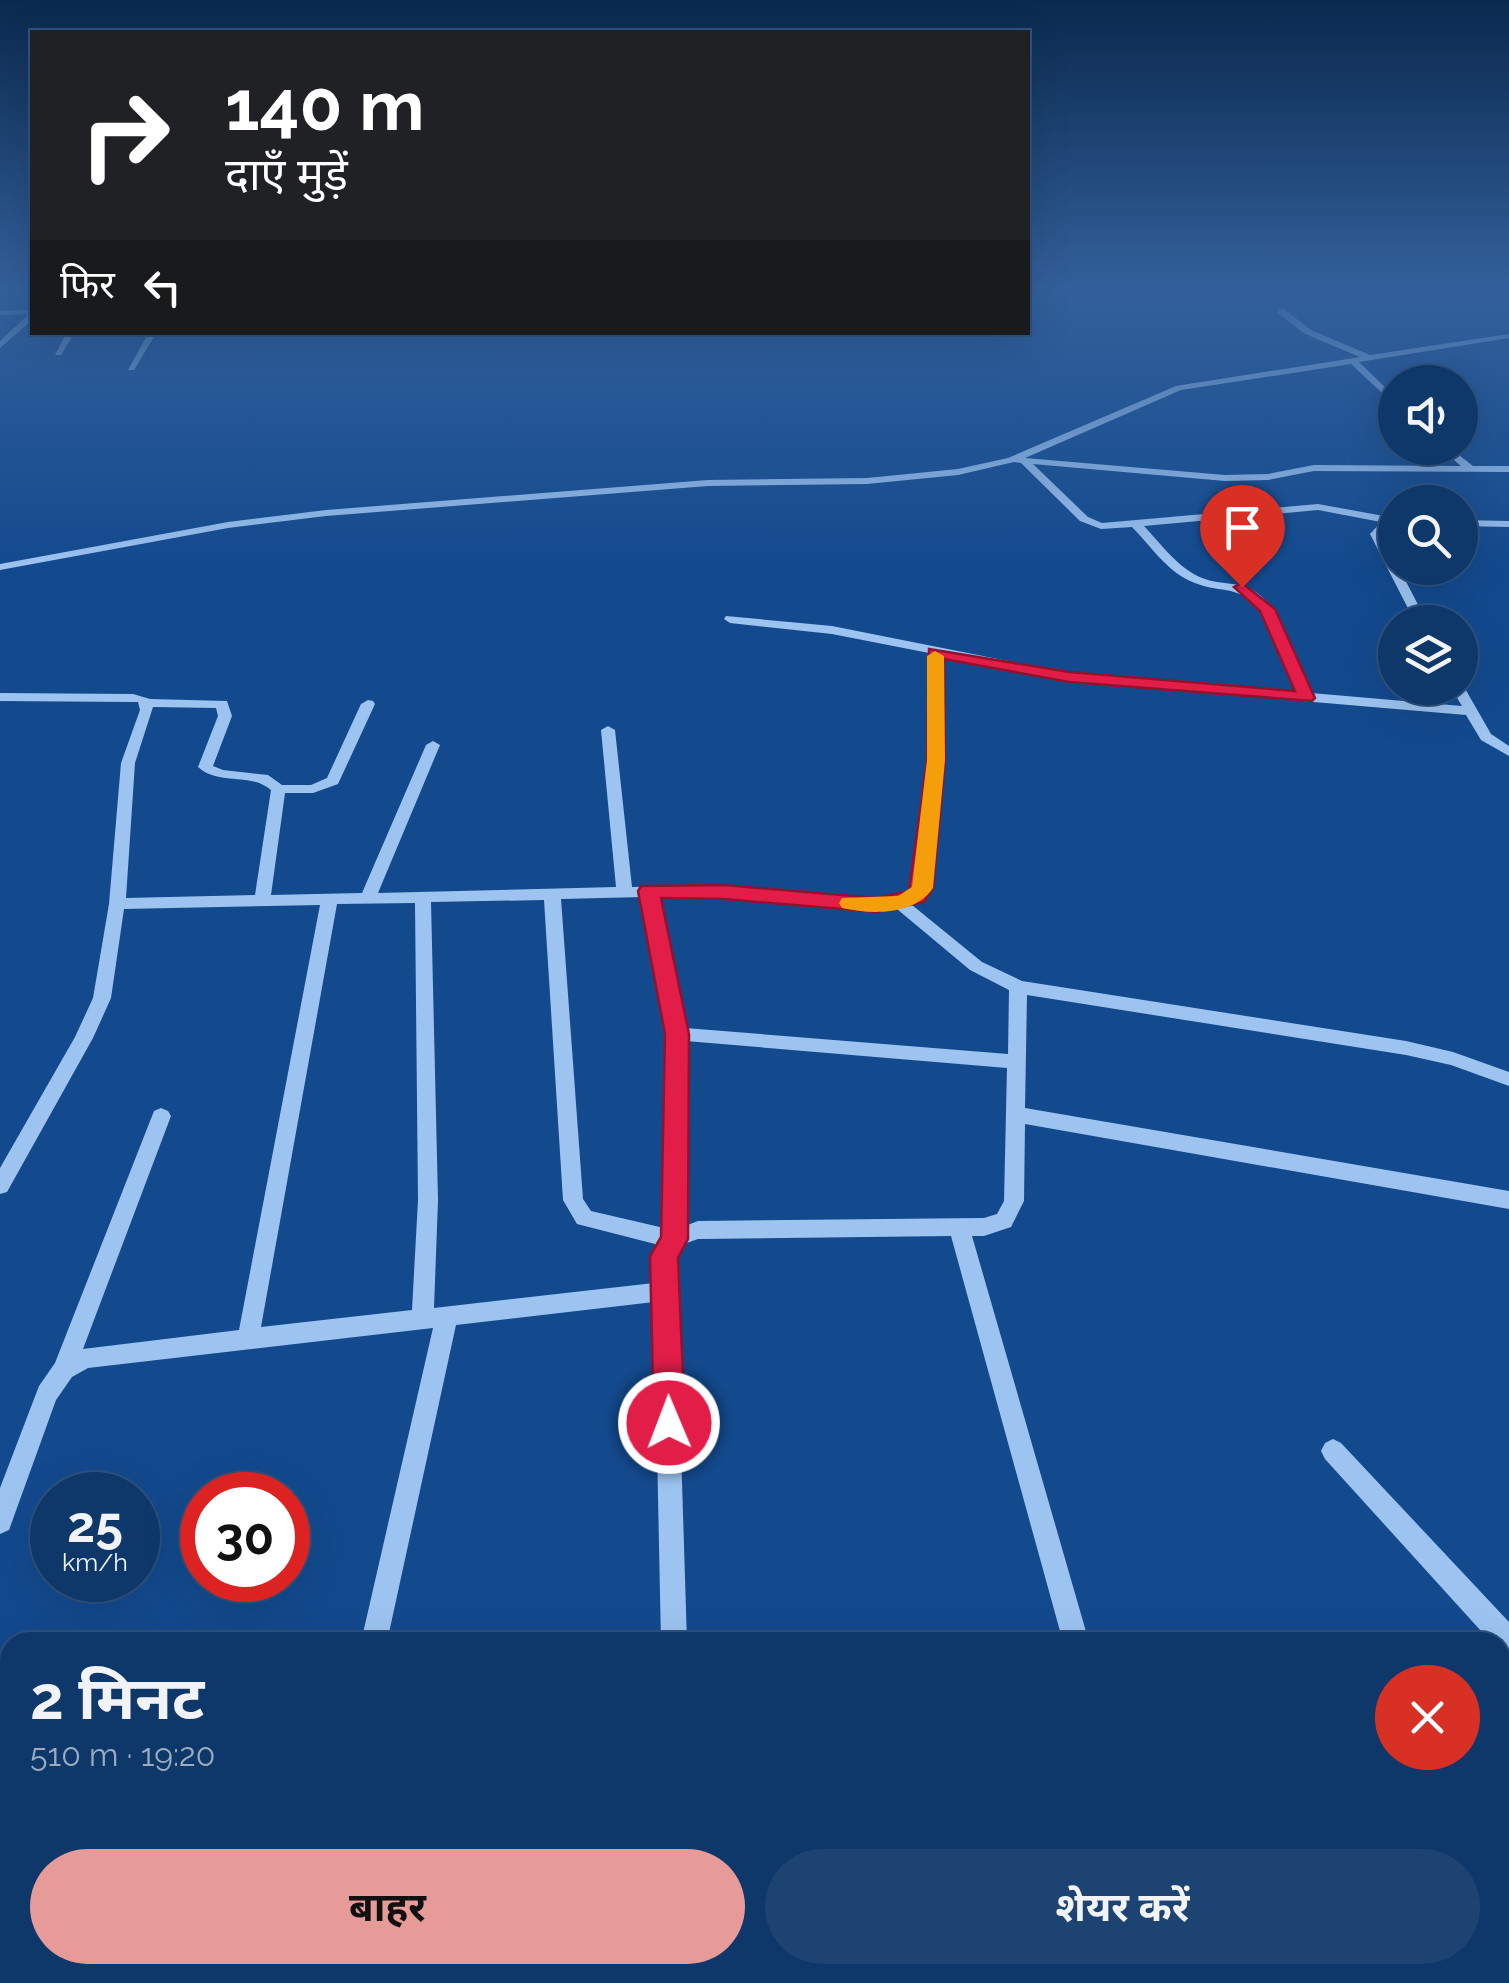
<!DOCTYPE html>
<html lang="hi">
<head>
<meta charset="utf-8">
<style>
	body { margin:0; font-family:Raleway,"Noto Sans Devanagari",sans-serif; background:#1c4372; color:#f1f3f6; height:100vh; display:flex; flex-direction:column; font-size:38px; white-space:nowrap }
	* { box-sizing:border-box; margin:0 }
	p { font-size:32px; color:#9bacc1 }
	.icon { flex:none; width:55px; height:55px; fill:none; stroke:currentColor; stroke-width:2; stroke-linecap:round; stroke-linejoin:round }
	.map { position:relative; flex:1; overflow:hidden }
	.sheet { position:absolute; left:0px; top:1632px; width:1510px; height:352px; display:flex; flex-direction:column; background:#0e386a; border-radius:30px 30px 0 0; box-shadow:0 10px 40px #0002,0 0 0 2px #2e527e }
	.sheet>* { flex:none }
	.hud { position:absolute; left:30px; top:30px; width:1000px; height:305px; border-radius:0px; box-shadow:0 10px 40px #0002,0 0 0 2px #2e527e; background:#202124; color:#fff; overflow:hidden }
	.buttons { position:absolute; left:1378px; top:365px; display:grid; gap:20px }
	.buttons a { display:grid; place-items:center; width:100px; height:100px; border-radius:50%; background:#0e386a; box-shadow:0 10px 40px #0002,0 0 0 2px #2e527e; font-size:50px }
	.speed { position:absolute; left:30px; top:1472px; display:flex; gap:20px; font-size:50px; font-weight:700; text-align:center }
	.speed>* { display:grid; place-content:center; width:130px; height:130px; border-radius:50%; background:#0e386a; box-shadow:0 10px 40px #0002,0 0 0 2px #2e527e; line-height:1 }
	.speed small { font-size:25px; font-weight:400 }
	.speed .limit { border:15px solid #d22; background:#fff; color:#111 }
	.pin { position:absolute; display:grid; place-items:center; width:85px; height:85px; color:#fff; margin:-102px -42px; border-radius:50% 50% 50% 0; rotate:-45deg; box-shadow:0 0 10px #0007 }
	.pin .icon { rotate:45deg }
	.me { position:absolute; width:110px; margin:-55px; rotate:359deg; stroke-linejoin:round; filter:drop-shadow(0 0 8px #0008) }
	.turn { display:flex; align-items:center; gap:35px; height:210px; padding:0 30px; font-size:45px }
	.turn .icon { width:130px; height:130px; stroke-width:2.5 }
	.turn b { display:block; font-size:70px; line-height:85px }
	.then { display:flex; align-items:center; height:95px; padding:0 30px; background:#0003; gap:20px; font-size:38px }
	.round { display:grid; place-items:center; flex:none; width:105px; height:105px; border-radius:52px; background:#1c4372 }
	.head { display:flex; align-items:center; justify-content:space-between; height:170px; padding:0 30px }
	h1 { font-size:60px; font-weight:700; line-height:75px }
	.cta { display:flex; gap:20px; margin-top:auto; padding:20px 30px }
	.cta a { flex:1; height:115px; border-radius:60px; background:#e69b98; color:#111; font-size:40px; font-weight:700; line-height:115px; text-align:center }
	.cta a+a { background:#1c4372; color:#f1f3f6 }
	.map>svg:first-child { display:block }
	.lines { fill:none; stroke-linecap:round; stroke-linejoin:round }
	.minor { fill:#9dc4f1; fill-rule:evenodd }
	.route { fill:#e11d48; stroke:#92132f; stroke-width:2.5 }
	.slow { fill:#f59e0b }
</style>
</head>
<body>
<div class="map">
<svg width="1509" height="1983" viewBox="0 0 1509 1983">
	<rect width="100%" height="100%" fill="#134a8e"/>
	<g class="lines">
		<!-- minor -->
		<g class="minor">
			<path d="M1278,309H1284L1311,330L1370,355L1509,334V338L1359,362L1395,397V405L1351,364L1181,390L1025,458L1225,475L1268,474L1314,465L1461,466L1440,448H1450L1473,466H1509V472L1314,471L1268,480L1225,481L1033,464L1088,517L1102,523L1318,504L1395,518V524L1391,523L1382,534L1395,560V568H1399L1427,622H1415L1370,534L1381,522L1318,510L1144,526C1161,544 1178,568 1202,578C1222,586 1243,580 1261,596C1284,616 1298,665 1311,693L1462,706L1451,688L1463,685L1491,734L1509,746V756L1481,740L1466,715L1069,681L941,656L943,760L930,888L924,897L912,905L982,962L1022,981L1406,1041L1453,1052L1509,1072V1086L1451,1065L1406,1055L1027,995L1025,1108L1509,1191V1209L1025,1124L1024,1201L1011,1227L984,1236H972L1089,1642H1063L951,1236L698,1239L681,1245L675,1257L687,1642H661L654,1302L456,1325L387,1642H361L433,1328L88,1368L72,1377L56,1400L9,1530L0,1534V1488L39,1386L55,1363L154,1111L161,1108L168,1111L171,1116L83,1349L239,1330L320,905L124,909L111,998L93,1038L7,1192L0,1194V1168L75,1037L93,998L109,904L121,763L140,710L138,702H133L0,701V693L133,694L150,699L227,701L232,716L213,766L223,770L268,775L282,785H311L327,778L361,704L368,700L373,701L375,704L338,784L313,793H285L271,895L362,893L426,745L433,741L440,745L378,893L616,887L601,730L608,726L615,730L632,887L686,886L877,900L899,897L914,887L929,760V653L832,634L730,623L724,619L726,616L832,626L1069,673L1297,692L1262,610C1234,582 1220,595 1190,581C1166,570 1150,545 1132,527L1101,529L1080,521L1021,463L1014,462L958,475L867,484L708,486L326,516L228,528L0,570V564L228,522L326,510L708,480L867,478L958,469L1008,458L1176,386L1360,357L1305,334L1278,313ZM153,707L216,708L218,716L198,767C219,786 250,772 271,790L255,895L126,898L135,763ZM686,896L877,910L897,909L970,970L1009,990L1008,1054L685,1028L658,897ZM642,897L668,1034L664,1228L591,1211L583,1199L561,899ZM544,900L563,1200L577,1224L659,1245L653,1256L654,1283L434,1308L438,1200L431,902ZM415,903L418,1200L412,1310L261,1327L337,904ZM686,1041L1007,1068L1004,1201L997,1214L984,1218L698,1221L685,1226Z"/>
			<polygon points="32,310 32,320 0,348 0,341 29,314 0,315 0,311"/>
			<polygon points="67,332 75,332 61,355 55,355"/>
			<polygon points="149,332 157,332 134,370 128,370"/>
			<polygon points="1460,520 1509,521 1509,527 1460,526"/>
			<polygon points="1333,1439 1341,1443 1509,1622 1509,1655 1500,1652 1500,1642 1491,1642 1325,1459 1321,1451 1325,1443"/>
			<polygon points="75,1975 107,1975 104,1983 72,1983"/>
			<polygon points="286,1975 318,1975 317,1983 285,1983"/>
			<polygon points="450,1975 482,1975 481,1983 449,1983"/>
			<polygon points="665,1975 697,1975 698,1983 666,1983"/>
			<polygon points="1107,1975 1141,1975 1137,1983 1103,1983"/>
		</g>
	</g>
	<!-- sky -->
	<linearGradient id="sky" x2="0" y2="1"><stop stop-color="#0a294e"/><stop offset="0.51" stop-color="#33609b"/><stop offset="1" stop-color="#33609b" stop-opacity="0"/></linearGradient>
	<rect width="1509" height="567" fill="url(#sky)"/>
	<!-- route -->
	<polygon class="route" points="1242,583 1275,609 1315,698 1312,701 1069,682 944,659 945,760 933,888 924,902 877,912 724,899 661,898 689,1034 688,1239 678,1258 685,1423 680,1433 669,1438 658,1433 654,1423 650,1256 661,1237 665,1034 638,891 641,886 724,885 877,898 909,891 927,760 929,649 1069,672 1295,691 1260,611 1234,587"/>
	<!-- slow -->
	<path class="slow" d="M935,651L944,656L945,760L933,888C915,915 872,915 842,908L839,903L842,898L898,896L912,887L927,760V656Z"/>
</svg>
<div class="buttons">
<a><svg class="icon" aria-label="sound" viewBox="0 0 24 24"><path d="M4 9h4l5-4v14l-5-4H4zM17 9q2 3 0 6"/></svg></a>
<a><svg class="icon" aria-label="search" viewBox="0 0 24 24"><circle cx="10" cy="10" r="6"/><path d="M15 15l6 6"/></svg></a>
<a><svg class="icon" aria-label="layers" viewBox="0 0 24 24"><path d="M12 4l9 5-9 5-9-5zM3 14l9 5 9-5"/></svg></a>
</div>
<div class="speed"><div>25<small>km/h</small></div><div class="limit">30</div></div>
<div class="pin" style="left:1242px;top:587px;background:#d93025"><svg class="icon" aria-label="arrive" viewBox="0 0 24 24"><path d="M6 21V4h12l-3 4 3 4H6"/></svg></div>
<svg class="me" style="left:669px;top:1423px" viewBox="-20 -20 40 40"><circle r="17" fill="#e11d48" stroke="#fff" stroke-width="3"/><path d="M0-11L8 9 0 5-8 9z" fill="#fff"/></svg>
<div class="hud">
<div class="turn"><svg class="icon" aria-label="right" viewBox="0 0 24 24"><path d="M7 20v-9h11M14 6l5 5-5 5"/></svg><div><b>140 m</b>दाएँ मुड़ें</div></div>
<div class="then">फिर<svg class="icon" aria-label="left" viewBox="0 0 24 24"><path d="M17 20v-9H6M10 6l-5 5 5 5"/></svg></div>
</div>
<section class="sheet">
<div class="head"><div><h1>2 मिनट</h1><p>510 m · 19:20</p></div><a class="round" style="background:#d93025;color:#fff"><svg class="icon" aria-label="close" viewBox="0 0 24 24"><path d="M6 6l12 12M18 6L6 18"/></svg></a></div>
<div class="cta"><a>बाहर</a><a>शेयर करें</a></div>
</section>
</div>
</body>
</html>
